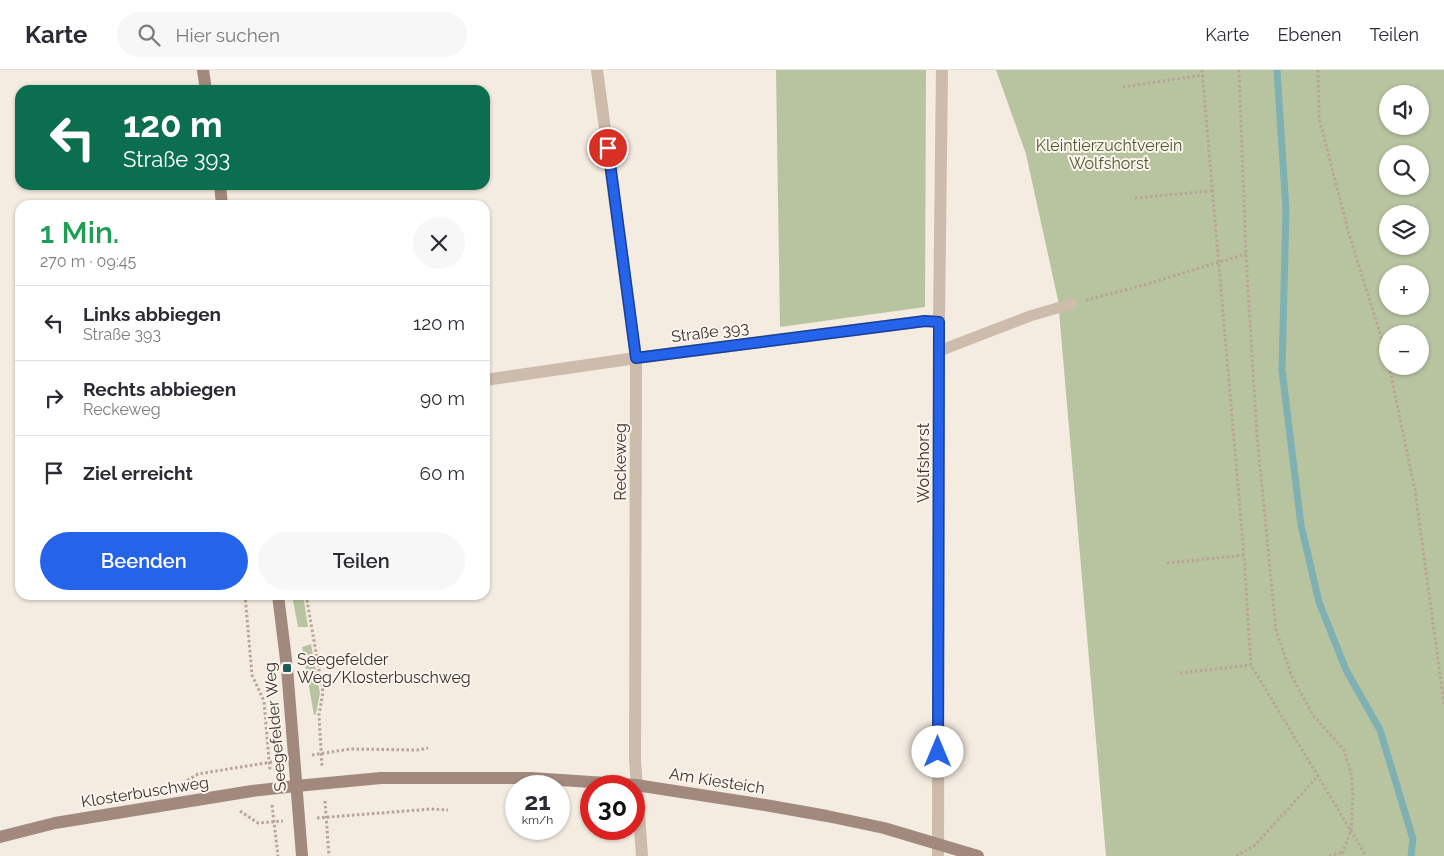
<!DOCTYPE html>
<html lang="de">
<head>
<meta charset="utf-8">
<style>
	body { margin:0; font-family:Raleway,sans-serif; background:#f7f7f7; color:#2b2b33; height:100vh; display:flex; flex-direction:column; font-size:19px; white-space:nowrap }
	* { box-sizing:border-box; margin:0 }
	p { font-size:16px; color:#7c7c81 }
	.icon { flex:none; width:28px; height:28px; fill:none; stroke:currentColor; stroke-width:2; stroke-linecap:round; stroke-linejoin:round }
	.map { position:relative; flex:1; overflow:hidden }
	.details { position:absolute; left:15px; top:130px; width:475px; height:400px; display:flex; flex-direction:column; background:#fff; border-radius:15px; box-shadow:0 1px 4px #0004 }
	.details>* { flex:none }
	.banner { position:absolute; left:15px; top:15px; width:475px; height:105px; border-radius:15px; box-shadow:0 1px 4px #0004; background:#0b6e4f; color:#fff; overflow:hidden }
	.controls { position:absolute; left:1379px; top:15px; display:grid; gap:10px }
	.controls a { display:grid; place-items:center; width:50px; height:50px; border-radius:50%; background:#fff; box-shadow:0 1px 4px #0004; font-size:25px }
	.speed { position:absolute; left:505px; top:705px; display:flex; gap:10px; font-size:25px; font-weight:700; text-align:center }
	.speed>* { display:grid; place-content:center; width:65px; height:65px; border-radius:50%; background:#fff; box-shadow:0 1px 4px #0004; line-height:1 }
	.speed small { font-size:12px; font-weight:400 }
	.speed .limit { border:8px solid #d22; background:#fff; color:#111 }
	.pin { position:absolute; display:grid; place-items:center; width:42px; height:42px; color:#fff; margin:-21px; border:2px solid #fff; border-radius:50%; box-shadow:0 1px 5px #0007 }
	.me { position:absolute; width:55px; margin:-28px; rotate:0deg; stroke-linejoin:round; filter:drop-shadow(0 0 4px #0008) }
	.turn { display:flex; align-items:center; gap:18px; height:105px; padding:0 25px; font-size:22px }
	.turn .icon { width:65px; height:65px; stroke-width:2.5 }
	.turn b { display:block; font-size:35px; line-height:42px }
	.round { display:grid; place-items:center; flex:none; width:52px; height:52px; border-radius:26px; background:#f7f7f7 }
	.summary { display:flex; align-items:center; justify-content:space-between; height:85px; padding:0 25px }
	h1 { font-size:30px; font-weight:600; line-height:38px; color:#1e9e55 }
	.primary-button { display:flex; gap:10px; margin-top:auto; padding:10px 25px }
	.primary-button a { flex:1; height:58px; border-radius:30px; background:#2563eb; color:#fff; font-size:20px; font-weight:600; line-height:58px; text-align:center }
	.primary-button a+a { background:#f7f7f7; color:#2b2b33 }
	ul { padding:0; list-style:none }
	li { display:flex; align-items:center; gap:15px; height:75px; padding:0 25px; border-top:1px solid #e1e1e2 }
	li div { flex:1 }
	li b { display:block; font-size:19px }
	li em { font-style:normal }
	header { display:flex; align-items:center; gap:30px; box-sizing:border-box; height:70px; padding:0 25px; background:#fff; border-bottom:1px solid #e1e1e2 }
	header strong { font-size:24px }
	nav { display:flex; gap:28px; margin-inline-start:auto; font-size:18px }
	.search { width:350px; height:45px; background:#f7f7f7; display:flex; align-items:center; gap:12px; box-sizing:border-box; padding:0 18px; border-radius:28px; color:#7c7c81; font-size:19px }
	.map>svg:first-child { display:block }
	.green { fill:#b8c4a0; fill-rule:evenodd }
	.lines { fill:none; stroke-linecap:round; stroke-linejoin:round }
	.stream { stroke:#7fb0b2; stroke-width:7 }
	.path { stroke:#b9a596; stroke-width:3; stroke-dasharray:2.5 2.5; stroke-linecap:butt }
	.lane { stroke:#cdbbac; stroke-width:11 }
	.street { stroke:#cdbbac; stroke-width:12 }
	.secondary { stroke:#a18a7d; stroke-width:12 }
	.route-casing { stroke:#184099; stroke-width:12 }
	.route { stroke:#2563eb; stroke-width:9 }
	.poi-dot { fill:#1f5a5e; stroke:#fbf5ee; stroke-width:2 }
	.labels { text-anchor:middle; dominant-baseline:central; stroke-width:4; stroke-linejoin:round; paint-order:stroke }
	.park-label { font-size:16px; fill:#4a5a2e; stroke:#fbf5ee }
	.street-label { font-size:16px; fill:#3b302b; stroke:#fbf5ee }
	.poi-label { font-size:16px; fill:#3b302b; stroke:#fbf5ee; text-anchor:start }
</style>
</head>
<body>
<header>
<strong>Karte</strong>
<div class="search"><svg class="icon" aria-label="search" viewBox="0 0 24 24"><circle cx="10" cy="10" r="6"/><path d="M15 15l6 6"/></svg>Hier suchen</div>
<nav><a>Karte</a><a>Ebenen</a><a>Teilen</a></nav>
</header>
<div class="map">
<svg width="1444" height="786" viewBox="0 0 1444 786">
	<rect width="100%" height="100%" fill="#f4ebe1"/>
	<!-- green -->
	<g class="green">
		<polygon points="776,0 926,0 925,237 780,257"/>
		<path d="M996,0H1444V786H1106L1058,230L1026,84ZM1388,24H1420V56H1388ZM1388,84H1420V116H1388ZM1388,144H1420V176H1388ZM1388,204H1420V236H1388ZM1388,264H1420V296H1388Z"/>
		<polygon points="292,525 303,525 308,557 298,557"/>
		<polygon points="311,574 320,623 316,644 314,645 302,577"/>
	</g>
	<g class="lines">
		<!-- stream -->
		<polyline class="stream" points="1277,0 1286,140 1282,300 1301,455 1319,532 1346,600 1380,660 1413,769 1411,786"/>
		<!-- path -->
		<g class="path">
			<polyline points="1202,0 1244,485 1251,595 1366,786"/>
			<polyline points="1239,0 1246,186 1257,366 1276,560 1292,607 1313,645 1344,680 1351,703 1353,725 1351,760 1343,782 1344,786"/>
			<polyline points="1318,0 1319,48 1349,164 1388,289"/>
			<polyline points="1123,17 1203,5"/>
			<polyline points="1135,128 1212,121"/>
			<polyline points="1086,230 1137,217 1246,184"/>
			<polyline points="1389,296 1415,420 1444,634"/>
			<polyline points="1167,493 1244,485"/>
			<polyline points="245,525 252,605 264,631 270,701"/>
			<polyline points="306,525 323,622 319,645 322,697"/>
			<polyline points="1180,603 1251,595"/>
			<polyline points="312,685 350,679 417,680 428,678"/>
			<polyline points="183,713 198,704 278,691"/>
			<polyline points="325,731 329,786"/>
			<polyline points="272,735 278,786"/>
			<polyline points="240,741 258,753 283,751"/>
			<polyline points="317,748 431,739 448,740"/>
			<polyline points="1236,786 1254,776 1318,706"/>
			<polyline points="1329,786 1343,782"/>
		</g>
		<!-- lane -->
		<polyline class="lane" points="939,281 1030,246 1071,234"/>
		<!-- street -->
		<g class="street">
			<polyline points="597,0 636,288 635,690 642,786"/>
			<polyline points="485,310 636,288 925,251 939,252"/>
			<polyline points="938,786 939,252 942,0"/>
		</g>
		<!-- secondary -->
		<g class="secondary">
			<polyline points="203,0 206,20"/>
			<polyline points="220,115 222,135"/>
			<polyline points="278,525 287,598 302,786"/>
			<polyline points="0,767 55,753 252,721 296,716 381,708 531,708 636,715 765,735 827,746 884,758 978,786"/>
		</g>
	</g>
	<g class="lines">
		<!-- route casing -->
		<g class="route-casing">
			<polyline id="route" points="608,78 636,288 925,251 939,252 938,682"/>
		</g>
		<!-- route -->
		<use href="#route" class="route"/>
	</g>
	<!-- markers -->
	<rect class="poi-dot" x="282" y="593" width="10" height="10" rx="2.5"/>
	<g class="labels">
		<!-- park labels -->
		<g class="park-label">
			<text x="1109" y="75">Kleintierzuchtverein<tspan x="1109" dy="18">Wolfshorst</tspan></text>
		</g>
		<!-- street labels -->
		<g class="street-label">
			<text transform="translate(710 262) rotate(-7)">Straße 393</text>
			<text transform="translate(620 392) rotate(-90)">Reckeweg</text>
			<text transform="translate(923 393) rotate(-90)">Wolfshorst</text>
			<text transform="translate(275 657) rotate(-95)">Seegefelder Weg</text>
			<text transform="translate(717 711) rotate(9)">Am Kiesteich</text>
			<text transform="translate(145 722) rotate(-9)">Klosterbuschweg</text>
		</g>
		<!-- poi labels -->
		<g class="poi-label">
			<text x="297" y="589">Seegefelder<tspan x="297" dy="18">Weg/Klosterbuschweg</tspan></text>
		</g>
	</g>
</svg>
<div class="controls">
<a><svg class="icon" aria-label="sound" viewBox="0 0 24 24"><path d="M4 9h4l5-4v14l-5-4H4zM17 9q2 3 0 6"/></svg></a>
<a><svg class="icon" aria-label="search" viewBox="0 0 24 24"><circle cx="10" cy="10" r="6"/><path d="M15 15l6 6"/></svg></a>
<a><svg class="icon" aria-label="layers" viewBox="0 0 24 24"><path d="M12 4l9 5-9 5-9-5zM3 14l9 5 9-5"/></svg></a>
<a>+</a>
<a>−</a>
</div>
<div class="speed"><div>21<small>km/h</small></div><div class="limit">30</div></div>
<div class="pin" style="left:608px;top:78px;background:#d93025"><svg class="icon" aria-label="arrive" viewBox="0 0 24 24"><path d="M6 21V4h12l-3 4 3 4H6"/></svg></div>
<svg class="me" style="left:938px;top:682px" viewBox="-20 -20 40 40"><circle r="19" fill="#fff"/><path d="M0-13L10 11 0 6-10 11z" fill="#2563eb"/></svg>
<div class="banner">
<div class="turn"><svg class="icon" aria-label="left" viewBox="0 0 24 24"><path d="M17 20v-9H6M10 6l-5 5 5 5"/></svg><div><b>120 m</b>Straße 393</div></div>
</div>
<section class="details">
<div class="summary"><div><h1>1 Min.</h1><p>270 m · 09:45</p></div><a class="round"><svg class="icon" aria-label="close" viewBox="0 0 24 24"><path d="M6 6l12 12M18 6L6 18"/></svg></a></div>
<ul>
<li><svg class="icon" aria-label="left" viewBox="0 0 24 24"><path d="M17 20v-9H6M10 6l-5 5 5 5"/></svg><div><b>Links abbiegen</b><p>Straße 393</p></div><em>120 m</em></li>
<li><svg class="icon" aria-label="right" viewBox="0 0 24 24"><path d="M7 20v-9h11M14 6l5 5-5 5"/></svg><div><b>Rechts abbiegen</b><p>Reckeweg</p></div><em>90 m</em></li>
<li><svg class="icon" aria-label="arrive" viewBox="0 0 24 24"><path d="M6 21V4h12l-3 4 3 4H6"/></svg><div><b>Ziel erreicht</b></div><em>60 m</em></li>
</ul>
<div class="primary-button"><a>Beenden</a><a>Teilen</a></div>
</section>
</div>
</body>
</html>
